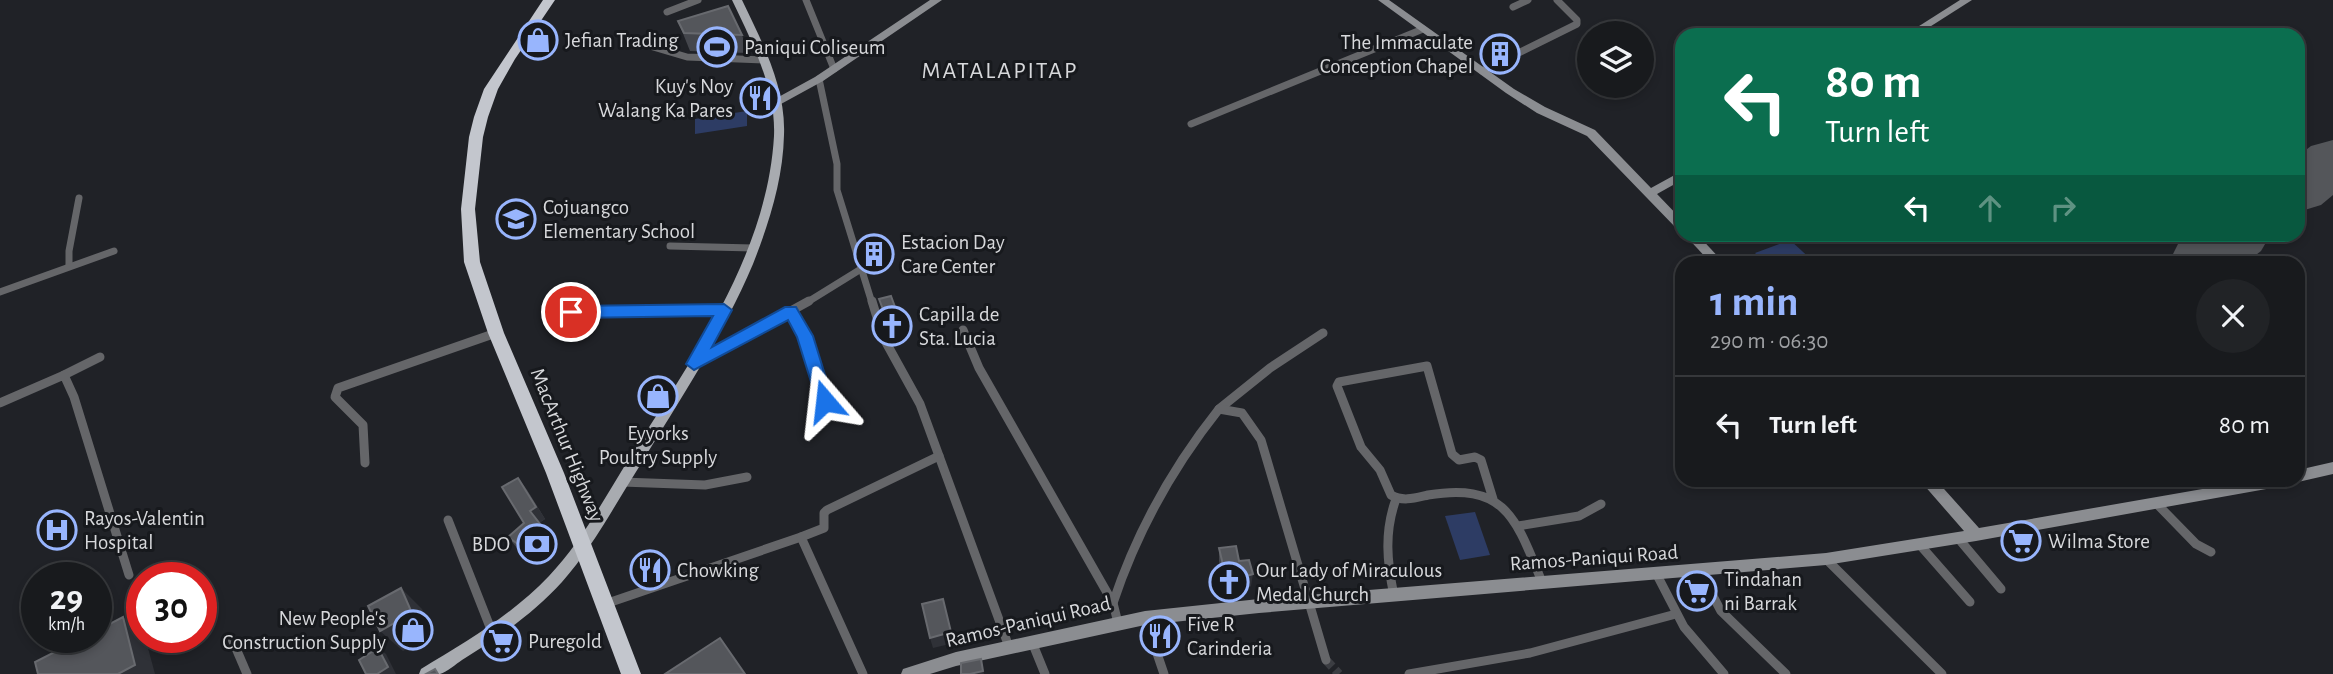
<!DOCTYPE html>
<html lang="en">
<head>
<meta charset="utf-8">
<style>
	body { margin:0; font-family:"Alegreya Sans",sans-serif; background:#212326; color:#f1f3f6; height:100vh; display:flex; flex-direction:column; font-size:26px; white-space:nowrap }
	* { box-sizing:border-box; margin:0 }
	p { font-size:23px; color:#9fa1a4 }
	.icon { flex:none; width:38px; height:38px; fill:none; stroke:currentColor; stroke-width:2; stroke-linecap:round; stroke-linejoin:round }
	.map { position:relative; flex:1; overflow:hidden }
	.panel { position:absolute; left:1675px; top:256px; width:630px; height:231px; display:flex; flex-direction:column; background:#181a1d; border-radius:21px; box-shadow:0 4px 10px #0003,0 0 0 2px #36383b }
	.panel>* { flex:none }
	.banner { position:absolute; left:1675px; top:28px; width:630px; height:214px; border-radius:21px; box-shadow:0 4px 10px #0003,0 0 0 2px #36383b; background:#0b6e4f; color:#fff; overflow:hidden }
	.tools { position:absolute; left:1577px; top:21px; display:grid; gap:14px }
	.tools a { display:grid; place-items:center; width:77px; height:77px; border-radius:50%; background:#181a1d; box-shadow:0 4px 10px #0003,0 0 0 2px #36383b; font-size:35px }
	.speed { position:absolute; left:21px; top:562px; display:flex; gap:14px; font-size:35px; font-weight:700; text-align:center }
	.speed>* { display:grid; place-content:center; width:91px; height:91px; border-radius:50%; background:#181a1d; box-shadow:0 4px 10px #0003,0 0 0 2px #36383b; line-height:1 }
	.speed small { font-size:18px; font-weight:400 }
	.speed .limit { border:10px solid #d22; background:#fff; color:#111 }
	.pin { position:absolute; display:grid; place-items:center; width:60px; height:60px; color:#fff; margin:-30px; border:4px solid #fff; border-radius:50%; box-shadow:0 2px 7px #0007 }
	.me { position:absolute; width:77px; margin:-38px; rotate:343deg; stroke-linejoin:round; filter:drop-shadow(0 0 5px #0008) }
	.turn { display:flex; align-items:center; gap:24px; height:147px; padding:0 35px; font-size:32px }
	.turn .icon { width:91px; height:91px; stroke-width:2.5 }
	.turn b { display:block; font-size:49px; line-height:60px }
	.lanes { display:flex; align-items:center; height:66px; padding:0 35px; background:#0003; justify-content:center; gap:35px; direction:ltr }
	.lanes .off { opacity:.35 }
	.round { display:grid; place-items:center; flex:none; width:74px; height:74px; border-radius:37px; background:#212326 }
	.headline { display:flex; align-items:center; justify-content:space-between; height:119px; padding:0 35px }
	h1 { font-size:42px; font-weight:700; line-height:52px; color:#98b5fd }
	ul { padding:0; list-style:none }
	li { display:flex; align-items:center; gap:21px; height:98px; padding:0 35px; border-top:2px solid #36383b }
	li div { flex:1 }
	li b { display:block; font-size:26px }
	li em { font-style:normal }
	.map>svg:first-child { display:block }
	.green { fill:#2d3c64 }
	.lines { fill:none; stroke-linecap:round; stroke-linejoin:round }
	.runway { fill:#54565a; fill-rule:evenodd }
	.street-tunnel { stroke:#3b3d42; stroke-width:9; stroke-dasharray:9 4.5; stroke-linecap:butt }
	.street-far1 { stroke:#656669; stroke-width:7 }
	.street { stroke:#656669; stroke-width:9 }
	.secondary { fill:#8b8d91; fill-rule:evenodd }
	.primary { fill:#a8abb0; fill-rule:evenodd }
	.highway { fill:#c3c6cd; fill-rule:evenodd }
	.wall { fill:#44464c }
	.shaded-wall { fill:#2f3137 }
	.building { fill:#54565b; stroke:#686a6f; stroke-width:2 }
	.route { fill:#1a73e8; stroke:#114b97; stroke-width:2 }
	.labels { text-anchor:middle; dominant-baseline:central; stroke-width:6; stroke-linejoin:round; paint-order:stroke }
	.poi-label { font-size:21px; fill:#d7d8db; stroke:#17191d; text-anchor:start }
	.street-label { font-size:21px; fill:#d7d8db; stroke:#17191d }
	.quarter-label { font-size:24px; letter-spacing:2px; fill:#d7d8db; stroke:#17191d }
</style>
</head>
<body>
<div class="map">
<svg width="2333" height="674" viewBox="0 0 2333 674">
	<rect width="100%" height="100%" fill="#202227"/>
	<!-- green -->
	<g class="green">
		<polygon points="747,111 747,126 695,134 695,119"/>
		<polygon points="1790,240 1814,262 1764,262 1755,253"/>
		<polygon points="1475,512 1490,555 1460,560 1445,516"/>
	</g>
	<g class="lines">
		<!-- runway -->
		<g class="runway">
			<polygon points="2333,140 2333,195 2321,205 2298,212 2298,156 2311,146"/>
			<polygon points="2191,234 2271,234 2261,251 2247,262 2169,262 2178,244"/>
		</g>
		<!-- street-tunnel -->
		<polyline class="street-tunnel" points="1326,660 1339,674"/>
		<!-- street-far1 -->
		<g class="street-far1">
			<polyline points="806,0 834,69"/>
			<polyline points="1513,7 1528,0"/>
			<polyline points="667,12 698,0"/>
			<polyline points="643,44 687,57 764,60"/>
			<polyline points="1482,71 1577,24 1577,20 1557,0"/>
			<polyline points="819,79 837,164 837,190 872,303"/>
			<polyline points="1191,124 1423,29"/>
			<polyline points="670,246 753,248"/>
			<polyline points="69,266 69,251 79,198"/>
			<polyline points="0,292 114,251"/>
			<polyline points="806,303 861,269"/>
		</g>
		<!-- street -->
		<g class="street">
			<polyline points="872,301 883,337 920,404 1009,647"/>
			<polyline points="791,312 805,336 825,401"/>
			<polyline points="550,314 724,310"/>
			<polyline points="963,330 979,368 1113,603 1118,623"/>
			<polyline points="696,363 809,301"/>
			<polyline points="64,375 100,357"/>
			<polyline points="0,403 64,375 74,397 129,575"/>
			<polyline points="1219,409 1270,368 1323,333"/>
			<polyline points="365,463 363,425 335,397 338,388 496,333"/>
			<polyline points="622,482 705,485 747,477"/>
			<path d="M1493,499L1481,460L1475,457L1459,460L1452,454L1427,366L1339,382L1337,386L1361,447L1380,470L1391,495C1403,502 1415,498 1428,495C1506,482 1516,519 1542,582"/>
			<polyline points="2156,503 2196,544 2211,552"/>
			<polyline points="448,520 492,632"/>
			<polyline points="1518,526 1579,516 1601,504"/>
			<polyline points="1958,538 2001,589"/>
			<polyline points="1920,545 1970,602"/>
			<polyline points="1826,559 1942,674"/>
			<polyline points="1657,575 1684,627 1724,674"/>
			<polyline points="1706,583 1721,611 1786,674"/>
			<path d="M1394,596C1387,562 1384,532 1396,499"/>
			<path d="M1113,603C1137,531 1172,468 1219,409L1242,413L1261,440L1326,660"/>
			<polyline points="605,604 801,537"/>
			<polyline points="1145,618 1164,674"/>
			<polyline points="232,639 247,674"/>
			<polyline points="1032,642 1045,674"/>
			<polyline points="863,674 801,537 824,528 824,513 827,510 939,456"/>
			<polyline points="1409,674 1530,653 1676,614"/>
		</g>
		<!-- secondary -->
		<g class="secondary">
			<polygon points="930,0 942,0 823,81 781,104 773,104 772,102 773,100 815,77"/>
			<polygon points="1378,0 1389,0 1514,89 1545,107 1595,130 1651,188 1682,171 1682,180 1657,194 1682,220 1682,231 1678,230 1587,136 1537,113 1506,93"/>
			<polygon points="1960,0 1972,0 1917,35 1905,35"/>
			<polygon points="1684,234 1697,234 1723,262 1710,262"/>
			<polygon points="2333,462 2333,474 2298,482 2293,480 2298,480 2298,470"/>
			<polygon points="1922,480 1936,480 1979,528 2254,480 2290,480 2288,484 2283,486 1976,541 1826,565 1259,613 1145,625 956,666 930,674 901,674 903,669 956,652 1145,611 1259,599 1826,553 1964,531 1923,484"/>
		</g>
		<!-- primary -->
		<path class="primary" d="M732,0H742C762,42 786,87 784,135C783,180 769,223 753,264C723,335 679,401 639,467C614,506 593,547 562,582C534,613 498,638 462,660C456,664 447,672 440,674C434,674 425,674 419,674L421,669C466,642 513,614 549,576C581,542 603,501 627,462C689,363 767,257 774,136C776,88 752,42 732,0Z"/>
		<!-- highway -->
		<polygon class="highway" points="543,0 555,0 515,59 498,89 488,117 483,137 475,209 480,262 504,333 564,473 641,674 621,674 546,473 488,333 464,262 461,209 469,137 474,117 484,89"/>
	</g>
	<!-- wall -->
	<g class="wall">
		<polygon points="678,21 742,35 748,53 690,51"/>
		<polygon points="1509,43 1506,52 1496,57 1491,53 1493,44"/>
		<polygon points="879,299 902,326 905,339 894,343"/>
		<polygon points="518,478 527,490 545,519 539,523 552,541 552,548 538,563 517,548 508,537 524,523"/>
		<polygon points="1219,548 1239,561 1251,586 1226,594 1219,561"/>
		<polygon points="1691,577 1712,591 1707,598 1692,600 1685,584"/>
		<polygon points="1156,627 1166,637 1166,641 1161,642"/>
	</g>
	<!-- shaded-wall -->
	<g class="shaded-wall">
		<polygon points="1509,43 1506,52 1496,57 1498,48"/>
		<polygon points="885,245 888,254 865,261 863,252"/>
		<polygon points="902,326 905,339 894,343 891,330"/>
		<polygon points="518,478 527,490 545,519 539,523 530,511"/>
		<polygon points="544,529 552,541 552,548 538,563 528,551"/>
		<polygon points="1253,574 1251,586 1226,594 1227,582"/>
		<polygon points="401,588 422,609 434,634 403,651 380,631"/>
		<polygon points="943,599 954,643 933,648 930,638"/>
		<polygon points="123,617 142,630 142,637 145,637 155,674 118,674"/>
		<polygon points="378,648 386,654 396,674 377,674"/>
		<polygon points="981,659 984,674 970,674"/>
	</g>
	<!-- building -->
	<g class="building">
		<polygon points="728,6 742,35 684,33 678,21"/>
		<polygon points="1504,39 1509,43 1498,48 1493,44"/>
		<polygon points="883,238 885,245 863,252 860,244"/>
		<polygon points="891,296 902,326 891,330 879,299"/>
		<polygon points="518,478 536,507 530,511 544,529 543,536 528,551 508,537 524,523 502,487"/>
		<polygon points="1236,546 1239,561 1249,560 1253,574 1227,582 1219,548"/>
		<polygon points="1704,575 1712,591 1697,593 1691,577"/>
		<polygon points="401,588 412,613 380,631 368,606"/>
		<polygon points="943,599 951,632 930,638 922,604"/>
		<polygon points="123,617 135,665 118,674 38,674 35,662 84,637 96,637 96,631"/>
		<polygon points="1164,625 1166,637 1160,638 1156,627"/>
		<polygon points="720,638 745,674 665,674"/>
		<polygon points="378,648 388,667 377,674 366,674 359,660"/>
		<polygon points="981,659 983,671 970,674 961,674 961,663"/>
		<polygon points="435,669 438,674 426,674"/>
	</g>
	<!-- route -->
	<polygon class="route" points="724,304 732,310 712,347 785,307 796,307 813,336 833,401 831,406 819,406 817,401 797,337 788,320 694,370 686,364 713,316 571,318 563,312 571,306"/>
	<!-- icons -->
	<defs>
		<g id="shop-ring" transform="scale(2.0125)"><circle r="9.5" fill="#17191d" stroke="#98b5fd" stroke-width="1.5"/><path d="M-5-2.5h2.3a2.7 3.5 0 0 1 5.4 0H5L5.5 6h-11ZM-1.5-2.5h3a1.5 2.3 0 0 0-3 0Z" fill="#98b5fd"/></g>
		<g id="stadium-ring" transform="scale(2.0125)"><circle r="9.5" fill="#17191d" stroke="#98b5fd" stroke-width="1.5"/><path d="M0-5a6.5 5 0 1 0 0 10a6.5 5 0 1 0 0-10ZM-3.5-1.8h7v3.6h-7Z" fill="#98b5fd"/></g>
		<g id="building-ring" transform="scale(2.0125)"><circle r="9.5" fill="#17191d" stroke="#98b5fd" stroke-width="1.5"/><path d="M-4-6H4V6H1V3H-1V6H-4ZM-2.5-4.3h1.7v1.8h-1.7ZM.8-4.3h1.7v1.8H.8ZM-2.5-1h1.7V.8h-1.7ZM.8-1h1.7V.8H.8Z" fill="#98b5fd"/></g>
		<g id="restaurant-ring" transform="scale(2.0125)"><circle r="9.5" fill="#17191d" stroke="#98b5fd" stroke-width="1.5"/><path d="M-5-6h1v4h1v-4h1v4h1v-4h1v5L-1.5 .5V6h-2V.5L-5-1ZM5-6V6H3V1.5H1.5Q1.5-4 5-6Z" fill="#98b5fd"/></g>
		<g id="school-ring" transform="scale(2.0125)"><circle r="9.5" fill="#17191d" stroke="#98b5fd" stroke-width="1.5"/><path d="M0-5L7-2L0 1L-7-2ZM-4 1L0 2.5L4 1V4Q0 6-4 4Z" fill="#98b5fd"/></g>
		<g id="church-ring" transform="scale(2.0125)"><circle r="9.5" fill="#17191d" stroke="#98b5fd" stroke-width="1.5"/><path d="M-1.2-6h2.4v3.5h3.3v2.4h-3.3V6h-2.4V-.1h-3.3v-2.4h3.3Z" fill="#98b5fd"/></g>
		<g id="hospital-ring" transform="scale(2.0125)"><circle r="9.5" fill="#17191d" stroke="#98b5fd" stroke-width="1.5"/><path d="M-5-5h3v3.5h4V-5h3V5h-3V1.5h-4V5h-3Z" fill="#98b5fd"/></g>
		<g id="supermarket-ring" transform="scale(2.0125)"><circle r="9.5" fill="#17191d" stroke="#98b5fd" stroke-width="1.5"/><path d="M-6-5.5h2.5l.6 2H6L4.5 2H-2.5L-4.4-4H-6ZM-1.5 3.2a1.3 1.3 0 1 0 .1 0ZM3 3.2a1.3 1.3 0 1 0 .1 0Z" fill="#98b5fd"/></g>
		<g id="bank-ring" transform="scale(2.0125)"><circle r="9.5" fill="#17191d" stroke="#98b5fd" stroke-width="1.5"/><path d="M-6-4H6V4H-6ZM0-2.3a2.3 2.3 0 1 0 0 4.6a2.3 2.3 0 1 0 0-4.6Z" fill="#98b5fd"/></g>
	</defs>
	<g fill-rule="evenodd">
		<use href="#shop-ring" x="538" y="40"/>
		<use href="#stadium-ring" x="717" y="47"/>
		<use href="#building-ring" x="1500" y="54"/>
		<use href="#restaurant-ring" x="760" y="98"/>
		<use href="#school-ring" x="516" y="219"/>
		<use href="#building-ring" x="874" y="254"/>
		<use href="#church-ring" x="892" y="326"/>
		<use href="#shop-ring" x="658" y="396"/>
		<use href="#hospital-ring" x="57" y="530"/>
		<use href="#supermarket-ring" x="2021" y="541"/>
		<use href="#bank-ring" x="537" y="544"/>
		<use href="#restaurant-ring" x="650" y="570"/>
		<use href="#church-ring" x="1229" y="582"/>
		<use href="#supermarket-ring" x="1697" y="591"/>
		<use href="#shop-ring" x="413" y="630"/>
		<use href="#restaurant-ring" x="1160" y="636"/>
		<use href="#supermarket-ring" x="501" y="641"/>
	</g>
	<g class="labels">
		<!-- poi labels -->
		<g class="poi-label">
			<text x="565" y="40">Jefian Trading</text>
			<text x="1473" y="42" text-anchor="end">The Immaculate<tspan x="1473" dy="24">Conception Chapel</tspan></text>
			<text x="744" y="47">Paniqui Coliseum</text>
			<text x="733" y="86" text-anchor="end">Kuy's Noy<tspan x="733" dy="24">Walang Ka Pares</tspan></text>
			<text x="543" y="207">Cojuangco<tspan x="543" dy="24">Elementary School</tspan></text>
			<text x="901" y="242">Estacion Day<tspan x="901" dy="24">Care Center</tspan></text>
			<text x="919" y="314">Capilla de<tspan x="919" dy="24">Sta. Lucia</tspan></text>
			<text x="658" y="433" text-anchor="middle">Eyyorks<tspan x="658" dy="24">Poultry Supply</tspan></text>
			<text x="84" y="518">Rayos-Valentin<tspan x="84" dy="24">Hospital</tspan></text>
			<text x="2048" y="541">Wilma Store</text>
			<text x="510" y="544" text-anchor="end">BDO</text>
			<text x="677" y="570">Chowking</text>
			<text x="1256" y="570">Our Lady of Miraculous<tspan x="1256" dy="24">Medal Church</tspan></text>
			<text x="1724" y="579">Tindahan<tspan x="1724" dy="24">ni Barrak</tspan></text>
			<text x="386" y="618" text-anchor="end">New People's<tspan x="386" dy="24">Construction Supply</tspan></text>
			<text x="1187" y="624">Five R<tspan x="1187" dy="24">Carinderia</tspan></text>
			<text x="528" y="641">Puregold</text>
		</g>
		<!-- street labels -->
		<g class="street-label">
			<text transform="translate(567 445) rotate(68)">MacArthur Highway</text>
			<text transform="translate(1594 558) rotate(-4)">Ramos-Paniqui Road</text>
			<text transform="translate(1028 622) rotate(-13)">Ramos-Paniqui Road</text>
		</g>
		<!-- quarter labels -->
		<g class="quarter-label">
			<text x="1000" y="71">MATALAPITAP</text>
		</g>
	</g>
</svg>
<div class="tools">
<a><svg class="icon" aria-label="layers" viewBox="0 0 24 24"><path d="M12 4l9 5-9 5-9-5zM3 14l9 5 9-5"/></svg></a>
</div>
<div class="speed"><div>29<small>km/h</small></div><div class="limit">30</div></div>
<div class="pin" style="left:571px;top:312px;background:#d93025"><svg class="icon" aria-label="arrive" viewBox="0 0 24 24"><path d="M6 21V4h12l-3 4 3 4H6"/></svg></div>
<svg class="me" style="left:825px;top:401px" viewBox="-20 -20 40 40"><path d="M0-17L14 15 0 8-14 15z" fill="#1a73e8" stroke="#fff" stroke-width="4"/></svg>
<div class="banner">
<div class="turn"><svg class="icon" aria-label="left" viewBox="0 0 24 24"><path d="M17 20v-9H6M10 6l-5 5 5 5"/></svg><div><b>80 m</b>Turn left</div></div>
<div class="lanes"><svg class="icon" aria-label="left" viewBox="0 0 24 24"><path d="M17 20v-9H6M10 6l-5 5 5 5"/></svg><svg class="icon off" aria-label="ahead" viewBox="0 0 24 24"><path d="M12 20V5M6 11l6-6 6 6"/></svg><svg class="icon off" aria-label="right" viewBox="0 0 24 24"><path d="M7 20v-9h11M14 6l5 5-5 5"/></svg></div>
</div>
<section class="panel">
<div class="headline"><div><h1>1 min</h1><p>290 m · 06:30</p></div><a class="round"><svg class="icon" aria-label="close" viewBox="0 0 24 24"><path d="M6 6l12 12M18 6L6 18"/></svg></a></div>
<ul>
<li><svg class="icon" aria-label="left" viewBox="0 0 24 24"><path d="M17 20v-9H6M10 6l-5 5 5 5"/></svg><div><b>Turn left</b></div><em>80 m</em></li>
</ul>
</section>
</div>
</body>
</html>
